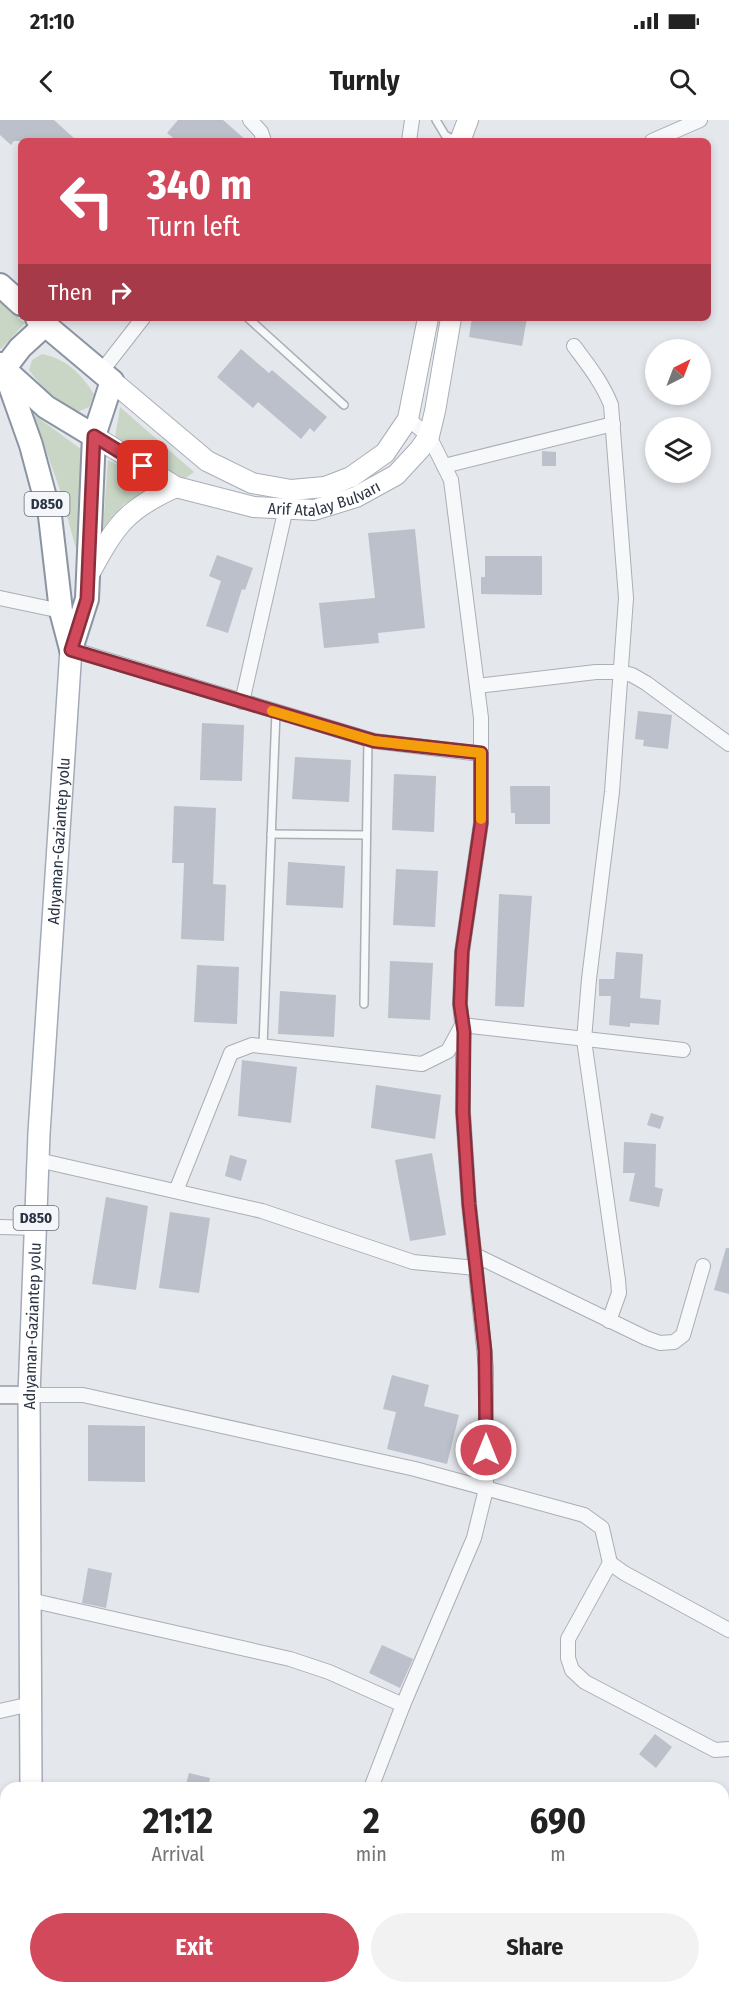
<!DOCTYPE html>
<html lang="en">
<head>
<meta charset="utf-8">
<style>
	body { margin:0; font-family:"Fira Sans Condensed",sans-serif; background:#f2f2f2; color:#222; height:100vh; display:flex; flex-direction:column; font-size:22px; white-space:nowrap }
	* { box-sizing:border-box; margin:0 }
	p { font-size:20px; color:#767676 }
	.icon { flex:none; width:33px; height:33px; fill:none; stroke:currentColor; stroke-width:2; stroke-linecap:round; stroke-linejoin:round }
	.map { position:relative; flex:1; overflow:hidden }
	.details { position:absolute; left:0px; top:1662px; width:729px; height:212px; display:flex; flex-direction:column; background:#fff; border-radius:18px 18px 0 0; box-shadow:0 3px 9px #0003 }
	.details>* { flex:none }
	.hud { position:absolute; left:18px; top:18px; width:693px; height:183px; border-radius:9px; box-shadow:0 3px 9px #0003; background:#d1495b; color:#fff; overflow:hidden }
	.needle { width:39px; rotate:42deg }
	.controls { position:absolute; left:645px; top:219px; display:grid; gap:12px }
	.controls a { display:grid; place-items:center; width:66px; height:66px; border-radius:50%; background:#fff; box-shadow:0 3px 9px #0003; font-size:30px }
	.pin { position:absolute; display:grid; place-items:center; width:51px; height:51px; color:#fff; margin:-26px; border-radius:12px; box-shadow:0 3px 9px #0006 }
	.me { position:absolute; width:66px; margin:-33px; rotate:0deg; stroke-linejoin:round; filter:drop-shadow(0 0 4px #0008) }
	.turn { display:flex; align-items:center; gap:21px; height:126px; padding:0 30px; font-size:27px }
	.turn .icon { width:78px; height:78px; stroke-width:2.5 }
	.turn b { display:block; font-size:42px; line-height:51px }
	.then { display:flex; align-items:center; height:57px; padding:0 30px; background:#0003; gap:12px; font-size:22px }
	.eta { display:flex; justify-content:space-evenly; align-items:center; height:102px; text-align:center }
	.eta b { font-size:36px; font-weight:700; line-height:42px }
	.action { display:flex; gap:12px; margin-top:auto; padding:12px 30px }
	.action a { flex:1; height:69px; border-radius:36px; background:#d1495b; color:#fff; font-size:24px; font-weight:700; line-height:69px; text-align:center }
	.action a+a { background:#f2f2f2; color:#222 }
	.status { display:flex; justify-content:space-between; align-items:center; height:42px; padding:0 30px; background:#fff; direction:ltr }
	.status svg { height:16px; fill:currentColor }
	header { display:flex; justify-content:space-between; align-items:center; height:78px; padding:0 30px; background:#fff; font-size:27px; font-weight:700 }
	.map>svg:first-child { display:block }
	.green { fill:#c9d6c5 }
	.building { fill:#bbc0ca }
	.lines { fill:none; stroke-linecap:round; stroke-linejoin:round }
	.service-casing { stroke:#a9aeb7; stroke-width:10 }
	.minor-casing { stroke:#a9aeb7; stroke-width:16 }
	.tertiary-casing { stroke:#a9aeb7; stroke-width:20 }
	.secondary-casing { stroke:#a9aeb7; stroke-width:22 }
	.primary-casing { stroke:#a3abb8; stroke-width:24 }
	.trunk-casing { stroke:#8b94a3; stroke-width:26 }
	.service { stroke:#f7f8fa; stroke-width:7 }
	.minor { stroke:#f7f8fa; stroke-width:14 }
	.tertiary { stroke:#f7f8fa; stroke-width:16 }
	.secondary { stroke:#fff; stroke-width:20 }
	.primary { stroke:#fff; stroke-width:21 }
	.trunk { stroke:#fff; stroke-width:22 }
	.route-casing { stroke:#882f3b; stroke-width:15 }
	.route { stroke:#d1495b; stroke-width:10 }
	.slow { stroke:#f59e0b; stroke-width:10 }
	.labels { text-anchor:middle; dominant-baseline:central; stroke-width:4.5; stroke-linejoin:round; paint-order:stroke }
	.shield { fill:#f4f6f9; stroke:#676e7b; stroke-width:1.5 }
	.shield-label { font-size:15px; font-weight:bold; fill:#2b3445 }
	.street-label { font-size:16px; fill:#2b3445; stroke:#f4f6f9 }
</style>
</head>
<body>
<div class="status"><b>21:10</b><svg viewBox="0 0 49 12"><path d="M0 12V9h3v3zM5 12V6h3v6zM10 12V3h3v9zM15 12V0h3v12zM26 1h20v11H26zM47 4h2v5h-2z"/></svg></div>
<header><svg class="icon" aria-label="back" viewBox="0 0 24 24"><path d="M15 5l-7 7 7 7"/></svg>Turnly<svg class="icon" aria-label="search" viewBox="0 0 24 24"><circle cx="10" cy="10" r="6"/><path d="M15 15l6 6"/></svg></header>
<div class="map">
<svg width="729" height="1873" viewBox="0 0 729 1873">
	<rect width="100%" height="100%" fill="#e4e7ec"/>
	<!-- green -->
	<g class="green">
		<polygon points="0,182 25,203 1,229 0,228"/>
		<path d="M42,234C68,240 80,253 94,274L89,287L77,292C58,281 42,269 29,250L32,240Z"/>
		<polygon points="120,287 194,352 183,360 114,324"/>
		<polygon points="33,294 89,335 80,443 59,367"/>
		<polygon points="108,340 155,365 123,385 103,408"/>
	</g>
	<!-- building -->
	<g class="building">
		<polygon points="0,0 54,0 77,21 14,21 11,25 0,15"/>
		<polygon points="178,0 223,0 247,21 177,21 167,13"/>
		<polygon points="472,198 527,198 522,226 469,217"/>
		<polygon points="241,229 269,253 272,250 327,297 314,312 310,308 301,319 258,282 253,288 217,257"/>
		<polygon points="542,331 556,332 556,346 542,346"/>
		<polygon points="415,409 425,508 378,513 379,523 324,528 319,483 375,478 368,413"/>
		<polygon points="217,435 253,448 245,470 242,469 228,513 206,506 221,461 209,456"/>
		<polygon points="485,436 542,436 542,475 481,474 481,457 485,457"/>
		<polygon points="638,591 672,595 668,629 643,626 644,620 635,619"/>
		<polygon points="202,603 244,605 242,661 200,660"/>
		<polygon points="295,637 351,640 349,682 292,679"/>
		<polygon points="394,654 436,656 434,712 392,710"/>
		<polygon points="510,666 550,666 550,704 515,704 515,693 511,693"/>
		<polygon points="174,686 216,688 213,764 226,765 224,821 181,819 184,743 172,743"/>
		<polygon points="288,742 345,746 343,788 286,785"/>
		<polygon points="396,749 438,751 435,807 393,805"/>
		<polygon points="499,774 532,776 524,887 495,886"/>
		<polygon points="616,832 643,834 640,878 661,880 659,905 630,903 630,907 609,905 611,876 599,876 599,859 614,859"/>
		<polygon points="390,841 433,843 430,900 388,898"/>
		<polygon points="197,845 239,847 237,904 194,902"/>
		<polygon points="280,871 336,875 334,917 278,914"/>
		<polygon points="242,940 297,947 291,1003 238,996"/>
		<polygon points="376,965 441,975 435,1019 371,1008"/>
		<polygon points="651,993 664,997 660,1009 647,1005"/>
		<polygon points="624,1022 656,1024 655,1067 663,1069 659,1087 629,1081 635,1053 623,1053"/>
		<polygon points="432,1033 446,1115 410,1121 395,1040"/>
		<polygon points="230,1035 247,1040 241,1061 225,1056"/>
		<polygon points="106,1077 148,1086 136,1170 92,1164"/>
		<polygon points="170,1092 210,1098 199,1173 159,1168"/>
		<polygon points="726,1128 729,1128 729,1174 714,1170"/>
		<polygon points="392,1255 429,1265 424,1286 459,1295 447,1344 387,1329 396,1292 383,1289"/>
		<polygon points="88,1305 145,1306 145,1362 88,1361"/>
		<polygon points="88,1448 112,1453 106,1488 82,1483"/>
		<polygon points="382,1525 413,1539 400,1568 369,1553"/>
		<polygon points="655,1614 672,1627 656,1648 639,1634"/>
		<polygon points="189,1653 210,1658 208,1668 185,1668"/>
	</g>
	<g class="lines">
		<!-- service casing -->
		<g class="service-casing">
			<g id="service">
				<polyline points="436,0 445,15 456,21"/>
				<polyline points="248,198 344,285"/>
				<polyline points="271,714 366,715"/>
				<polyline points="364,884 368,619"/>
				<polyline points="263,926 276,592"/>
			</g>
		</g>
		<!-- minor casing -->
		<g class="minor-casing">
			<g id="minor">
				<polyline points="250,0 261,12 264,21"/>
				<polyline points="409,21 412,0"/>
				<polyline points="652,21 700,0"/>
				<path d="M574,226C588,245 602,262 611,285L626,478L612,672L589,859L584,920L618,1160L619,1173L609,1201"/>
				<polyline points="101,252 143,198"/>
				<polyline points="444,346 613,304"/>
				<polyline points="0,478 61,491"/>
				<polyline points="71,529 374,621 481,634"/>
				<polyline points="477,566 596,552 620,552 632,555 646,563 729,624"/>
				<polyline points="242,582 286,388"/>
				<polyline points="38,1040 262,1091 413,1142 476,1148"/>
				<polyline points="176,1071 231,933 252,925 422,944 448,931 462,905 683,930"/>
				<polyline points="0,1107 36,1108"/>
				<polyline points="475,1135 646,1218 660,1223 674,1222 683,1215 703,1146"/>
				<polyline points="29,1275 83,1275 415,1349 584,1395 602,1408 610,1443 624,1453 729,1510"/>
				<polyline points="610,1443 568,1519 568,1538 572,1550 585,1562 715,1630 729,1629"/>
				<polyline points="30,1480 290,1539 329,1552 403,1585"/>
				<polyline points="0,1591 31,1584"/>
				<polyline points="371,1668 403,1585 474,1418 486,1369 486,1248 469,1084 463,992 463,912 460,884 462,832 481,703 481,598 451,360 429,316 408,299"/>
				<polyline points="110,1868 132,1873"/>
				<polyline points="288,1873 290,1868"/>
			</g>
		</g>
		<!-- tertiary casing -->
		<g class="tertiary-casing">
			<polyline id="tertiary" points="0,1275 29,1275"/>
		</g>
		<!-- secondary casing -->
		<g class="secondary-casing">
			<g id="secondary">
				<polyline points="460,21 468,0"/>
				<polyline points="112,261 207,341 252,363 291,370 325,367 351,357 385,333 408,299 428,198"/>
				<path id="s1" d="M94,316L176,367L254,387L314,390L356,377L396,355L420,329L429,316L435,291L451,198"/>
				<path d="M88,456C115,407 124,390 176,367"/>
			</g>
		</g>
		<!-- primary casing -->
		<g class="primary-casing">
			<g id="primary">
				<path id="s2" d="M31,1668L29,1275L39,1013L71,529"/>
				<polyline points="32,1868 32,1873"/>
			</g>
		</g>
		<!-- trunk casing -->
		<g class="trunk-casing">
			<g id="trunk">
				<polyline points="0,165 21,184"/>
				<polyline points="37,198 112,261 94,316 87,479 71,529"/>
				<polyline points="45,205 20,228 4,249 46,287 94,316"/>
				<polyline points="0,244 4,249 31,325 50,396 61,491 71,529"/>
			</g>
		</g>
		<!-- service -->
		<use href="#service" class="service"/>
		<!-- minor -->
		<use href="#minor" class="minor"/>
		<!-- tertiary -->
		<use href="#tertiary" class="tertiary"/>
		<!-- secondary -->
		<use href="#secondary" class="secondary"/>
		<!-- primary -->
		<use href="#primary" class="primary"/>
		<!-- trunk -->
		<use href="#trunk" class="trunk"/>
	</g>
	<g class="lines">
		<!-- route casing -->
		<g class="route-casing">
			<polyline id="route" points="143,346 94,316 87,479 71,530 374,621 481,633 481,703 462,832 460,884 464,912 463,992 469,1084 485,1231 486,1330"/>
		</g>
		<!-- route -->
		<use href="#route" class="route"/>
		<!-- slow -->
		<polyline class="slow" points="272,591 374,621 481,633 481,699"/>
	</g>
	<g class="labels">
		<!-- shield labels -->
		<g class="shield">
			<rect x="24.5" y="372" width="45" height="24" rx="4.5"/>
			<rect x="13.5" y="1086" width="45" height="24" rx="4.5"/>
		</g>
		<g class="shield-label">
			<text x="47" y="384">D850</text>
			<text x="36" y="1098">D850</text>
		</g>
		<!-- street labels -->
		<g class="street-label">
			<text stroke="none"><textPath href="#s1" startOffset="249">Arif Atalay Bulvarı</textPath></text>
			<text stroke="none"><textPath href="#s2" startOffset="948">Adıyaman-Gaziantep yolu</textPath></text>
			<text stroke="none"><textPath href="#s2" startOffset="462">Adıyaman-Gaziantep yolu</textPath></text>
		</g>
	</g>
</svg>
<div class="controls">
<a><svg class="needle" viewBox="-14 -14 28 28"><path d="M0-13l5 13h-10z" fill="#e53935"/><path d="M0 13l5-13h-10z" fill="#767676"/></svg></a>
<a><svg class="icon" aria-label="layers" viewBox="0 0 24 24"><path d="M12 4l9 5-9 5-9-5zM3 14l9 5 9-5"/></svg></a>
</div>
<div class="pin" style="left:143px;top:346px;background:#d93025"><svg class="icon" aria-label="arrive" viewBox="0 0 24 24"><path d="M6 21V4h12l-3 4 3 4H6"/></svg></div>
<svg class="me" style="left:486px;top:1330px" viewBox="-20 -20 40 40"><circle r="17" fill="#d1495b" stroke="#fff" stroke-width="3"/><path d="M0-11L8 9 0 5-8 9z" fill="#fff"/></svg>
<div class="hud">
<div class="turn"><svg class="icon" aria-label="left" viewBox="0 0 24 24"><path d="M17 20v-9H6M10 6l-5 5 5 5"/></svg><div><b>340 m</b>Turn left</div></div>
<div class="then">Then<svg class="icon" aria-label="right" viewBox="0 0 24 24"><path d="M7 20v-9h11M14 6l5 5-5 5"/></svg></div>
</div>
<section class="details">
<div class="eta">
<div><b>21:12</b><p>Arrival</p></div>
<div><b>2</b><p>min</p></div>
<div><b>690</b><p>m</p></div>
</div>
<div class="action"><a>Exit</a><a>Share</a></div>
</section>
</div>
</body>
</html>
